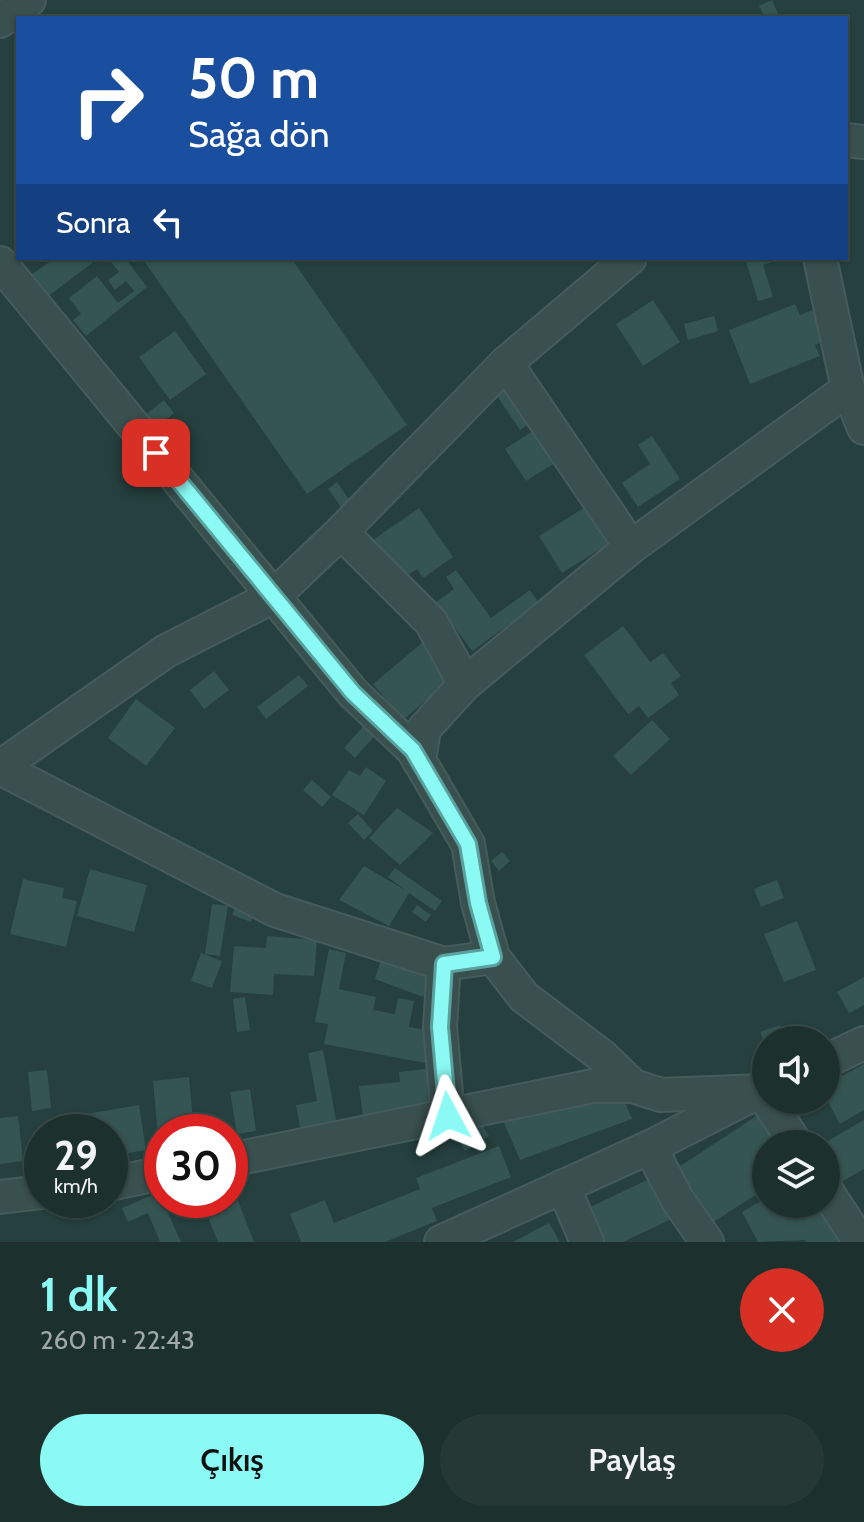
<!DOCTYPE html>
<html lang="tr">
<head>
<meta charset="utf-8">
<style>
	body { margin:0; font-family:Cabin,sans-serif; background:#253836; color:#f1f3f6; height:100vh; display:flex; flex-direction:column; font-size:30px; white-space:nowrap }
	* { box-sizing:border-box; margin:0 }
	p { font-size:26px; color:#a0a9aa }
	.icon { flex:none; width:44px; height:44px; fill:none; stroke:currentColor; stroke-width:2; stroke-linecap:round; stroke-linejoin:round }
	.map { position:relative; height:1242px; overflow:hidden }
	.details { display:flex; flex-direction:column; background:#1c302e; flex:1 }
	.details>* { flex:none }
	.hud { position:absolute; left:16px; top:16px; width:832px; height:244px; border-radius:0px; box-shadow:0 2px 6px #0004,0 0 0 2px #3a4b4a; background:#1a4fa0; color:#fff; overflow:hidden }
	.tools { position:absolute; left:752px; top:1026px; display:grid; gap:16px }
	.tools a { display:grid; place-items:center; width:88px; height:88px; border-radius:50%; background:#1c302e; box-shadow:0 2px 6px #0004,0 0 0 2px #3a4b4a; font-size:40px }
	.speed { position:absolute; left:24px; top:1114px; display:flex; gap:16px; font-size:40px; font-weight:700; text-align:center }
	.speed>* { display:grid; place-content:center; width:104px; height:104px; border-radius:50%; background:#1c302e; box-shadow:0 2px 6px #0004,0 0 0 2px #3a4b4a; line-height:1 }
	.speed small { font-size:20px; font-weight:400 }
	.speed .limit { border:12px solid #d22; background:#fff; color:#111 }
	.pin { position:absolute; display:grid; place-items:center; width:68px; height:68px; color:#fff; margin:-34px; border-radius:16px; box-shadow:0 4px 12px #0006 }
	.me { position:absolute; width:88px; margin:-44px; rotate:355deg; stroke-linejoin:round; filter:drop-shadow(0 0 6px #0008) }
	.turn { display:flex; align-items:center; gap:28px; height:168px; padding:0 40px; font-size:36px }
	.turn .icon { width:104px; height:104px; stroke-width:2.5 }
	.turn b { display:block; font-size:56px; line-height:68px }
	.then { display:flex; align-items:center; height:76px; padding:0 40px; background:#0003; gap:16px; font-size:30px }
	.round { display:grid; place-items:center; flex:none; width:84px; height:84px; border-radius:42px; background:#253836 }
	.head { display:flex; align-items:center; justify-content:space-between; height:136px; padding:0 40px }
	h1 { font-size:48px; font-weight:600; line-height:60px; color:#8bfaf5 }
	.primary-button { display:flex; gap:16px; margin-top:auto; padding:16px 40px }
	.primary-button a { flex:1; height:92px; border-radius:48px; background:#8bfaf5; color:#111; font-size:32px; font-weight:600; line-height:92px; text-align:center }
	.primary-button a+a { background:#253836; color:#f1f3f6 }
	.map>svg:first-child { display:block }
	.building { fill:#345552 }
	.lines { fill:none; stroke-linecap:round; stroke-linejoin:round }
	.minor-casing { stroke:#455c5a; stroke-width:36 }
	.minor { stroke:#39504e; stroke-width:32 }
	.route-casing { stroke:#5aa29f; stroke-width:20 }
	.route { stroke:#8bfaf5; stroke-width:14 }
</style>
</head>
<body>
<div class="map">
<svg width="864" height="1242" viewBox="0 0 864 1242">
	<rect width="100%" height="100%" fill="#25403e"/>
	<!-- building -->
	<g class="building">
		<polygon points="772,0 778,14 765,18 759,6"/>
		<polygon points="55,258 99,258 47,297 31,275"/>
		<polygon points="108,258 125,258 147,287 86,336 73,320 81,314 69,298 97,276 118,303 134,291 126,281 115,290 108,280 119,272"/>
		<polygon points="142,258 291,258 407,425 307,494"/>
		<polygon points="745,258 783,258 763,265 773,297 758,301"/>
		<polygon points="653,300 680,342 643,366 616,324"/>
		<polygon points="795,304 800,315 818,308 830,339 815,345 820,356 750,384 729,330"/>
		<polygon points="714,316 718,331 688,340 684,324"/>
		<polygon points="175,331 206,374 170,400 139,357"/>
		<polygon points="514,384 538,418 520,430 497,396"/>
		<polygon points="164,400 174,413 155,428 145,415"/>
		<polygon points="542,425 563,458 526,481 505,449"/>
		<polygon points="652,436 680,479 638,507 622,483 650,464 638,445"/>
		<polygon points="337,482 350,501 341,507 328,489"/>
		<polygon points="587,506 610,543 562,573 539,536"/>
		<polygon points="419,508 453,557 423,578 417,569 401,580 373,540"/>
		<polygon points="456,570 491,618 530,590 539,603 472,651 436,602 454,589 446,577"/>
		<polygon points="623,626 650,662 663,653 681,676 671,683 679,695 648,718 639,706 628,714 584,655"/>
		<polygon points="423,642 453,677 403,720 373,684"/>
		<polygon points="214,671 229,690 204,709 190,690"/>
		<polygon points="299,675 308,686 266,719 257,707"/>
		<polygon points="136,699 175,728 146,766 108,738"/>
		<polygon points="652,720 670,739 631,775 613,756"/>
		<polygon points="367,722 378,732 355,758 344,748"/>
		<polygon points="366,767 386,781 364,815 332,795 349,770 360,776"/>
		<polygon points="312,780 331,797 322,807 303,790"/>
		<polygon points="397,808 433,833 400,865 369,838"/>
		<polygon points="358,814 373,831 364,840 348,823"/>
		<polygon points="502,852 510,861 499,871 491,861"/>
		<polygon points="364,866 405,890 388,877 395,868 442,901 435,911 409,893 389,926 339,900"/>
		<polygon points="90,869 147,885 134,932 77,916"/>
		<polygon points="23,879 64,888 62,898 77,901 66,947 10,934"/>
		<polygon points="777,880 784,898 761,907 754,889"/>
		<polygon points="238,900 256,907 251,922 232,915"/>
		<polygon points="212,904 228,906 220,956 205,954"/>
		<polygon points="417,905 431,915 426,922 412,912"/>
		<polygon points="797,921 816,970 784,982 764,934"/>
		<polygon points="267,936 317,940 314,976 274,974 273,995 230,992 234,946 266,948"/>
		<polygon points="329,949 346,953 339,989 376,997 373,1010 395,1014 398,998 414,1001 409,1027 431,1031 425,1063 324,1044 328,1024 315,1022"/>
		<polygon points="201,953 222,961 212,988 191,981"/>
		<polygon points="383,953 435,968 423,997 375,979"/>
		<polygon points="864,977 864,1005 849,1013 837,992"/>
		<polygon points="245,997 250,1030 237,1032 233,999"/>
		<polygon points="780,1025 785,1040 766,1040 766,1047 760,1032"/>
		<polygon points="323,1050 337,1125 301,1132 296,1105 317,1101 308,1053"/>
		<polygon points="864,1064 864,1110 840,1124 826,1098 826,1085"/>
		<polygon points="435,1068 440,1108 363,1117 359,1086 400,1082 399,1072"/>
		<polygon points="47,1070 51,1108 32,1111 28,1072"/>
		<polygon points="189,1077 194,1132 162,1132 162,1147 159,1147 153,1081"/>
		<polygon points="250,1089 256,1131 237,1134 230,1092"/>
		<polygon points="621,1093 632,1119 520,1160 502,1118"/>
		<polygon points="139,1105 146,1150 110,1156 110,1132 89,1132 86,1114"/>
		<polygon points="761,1113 782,1144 766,1144 766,1188 706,1227 671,1172"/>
		<polygon points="18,1116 23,1161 0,1164 0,1118"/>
		<polygon points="479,1119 489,1136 465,1151 454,1133"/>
		<polygon points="864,1120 864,1169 834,1186 826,1172 826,1142"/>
		<polygon points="499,1146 511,1177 432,1208 437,1221 385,1242 301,1242 290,1214 325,1200 334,1223 420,1189 416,1178"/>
		<polygon points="660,1174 680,1215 623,1242 604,1242 588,1208"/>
		<polygon points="230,1180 254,1242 218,1242 201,1200 230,1200"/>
		<polygon points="160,1192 162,1200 181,1242 160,1242 148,1213 128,1222 122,1208"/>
		<polygon points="766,1198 766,1204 820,1204 851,1242 806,1242 805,1240 758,1242 742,1212"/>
		<polygon points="549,1223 560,1242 513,1242"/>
	</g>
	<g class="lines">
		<!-- minor casing -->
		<g class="minor-casing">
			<g id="minor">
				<polyline points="0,21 29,0"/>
				<polyline points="846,140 864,142"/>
				<polyline points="820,258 848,389 864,428"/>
				<polyline points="0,263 353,693 413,750 468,844 478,903 493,957 524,997 602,1056 633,1086"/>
				<polyline points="506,363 631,547"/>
				<polyline points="341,532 431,622 465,684"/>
				<polyline points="419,761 424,729 465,684 631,547 848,389"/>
				<polyline points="0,767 166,651 274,596 341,532 506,363 630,258"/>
				<polyline points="0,768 275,910 444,964 493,957"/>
				<polyline points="444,964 440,1027 448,1116"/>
				<polyline points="826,1061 864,1043"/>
				<polyline points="767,1100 796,1144"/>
				<polyline points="650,1147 677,1199 707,1242"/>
				<polyline points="230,1160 593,1086 633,1086 661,1095 761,1091 766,1098"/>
				<polyline points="110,1184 162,1173"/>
				<polyline points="563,1186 587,1242"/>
				<polyline points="826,1190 860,1242"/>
				<polyline points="0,1197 42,1192"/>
				<polyline points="441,1242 650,1147 752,1095"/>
			</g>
		</g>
		<!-- minor -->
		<use href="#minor" class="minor"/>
	</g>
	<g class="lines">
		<!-- route casing -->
		<g class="route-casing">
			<polyline id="route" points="156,453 353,693 413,750 468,844 478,903 493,957 444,964 440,1027 448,1116"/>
		</g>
		<!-- route -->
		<use href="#route" class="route"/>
	</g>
</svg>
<div class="tools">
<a><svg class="icon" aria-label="sound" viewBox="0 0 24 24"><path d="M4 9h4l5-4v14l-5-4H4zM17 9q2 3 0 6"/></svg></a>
<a><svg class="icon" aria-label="layers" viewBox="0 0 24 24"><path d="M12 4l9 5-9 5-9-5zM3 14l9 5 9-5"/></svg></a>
</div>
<div class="speed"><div>29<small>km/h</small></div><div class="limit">30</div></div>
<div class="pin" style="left:156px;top:453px;background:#d93025"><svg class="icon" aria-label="arrive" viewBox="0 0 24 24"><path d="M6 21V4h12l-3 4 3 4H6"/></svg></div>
<svg class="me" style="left:448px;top:1116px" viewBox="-20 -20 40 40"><path d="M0-17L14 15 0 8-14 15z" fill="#8bfaf5" stroke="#fff" stroke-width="4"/></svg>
<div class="hud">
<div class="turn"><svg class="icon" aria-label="right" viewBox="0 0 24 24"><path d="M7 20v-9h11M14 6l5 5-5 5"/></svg><div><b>50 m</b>Sağa dön</div></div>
<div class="then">Sonra<svg class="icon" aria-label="left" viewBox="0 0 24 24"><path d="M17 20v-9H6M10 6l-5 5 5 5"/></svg></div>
</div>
</div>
<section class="details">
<div class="head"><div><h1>1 dk</h1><p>260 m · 22:43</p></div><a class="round" style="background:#d93025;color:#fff"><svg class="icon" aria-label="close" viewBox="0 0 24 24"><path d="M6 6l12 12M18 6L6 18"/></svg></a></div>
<div class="primary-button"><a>Çıkış</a><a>Paylaş</a></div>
</section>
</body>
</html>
